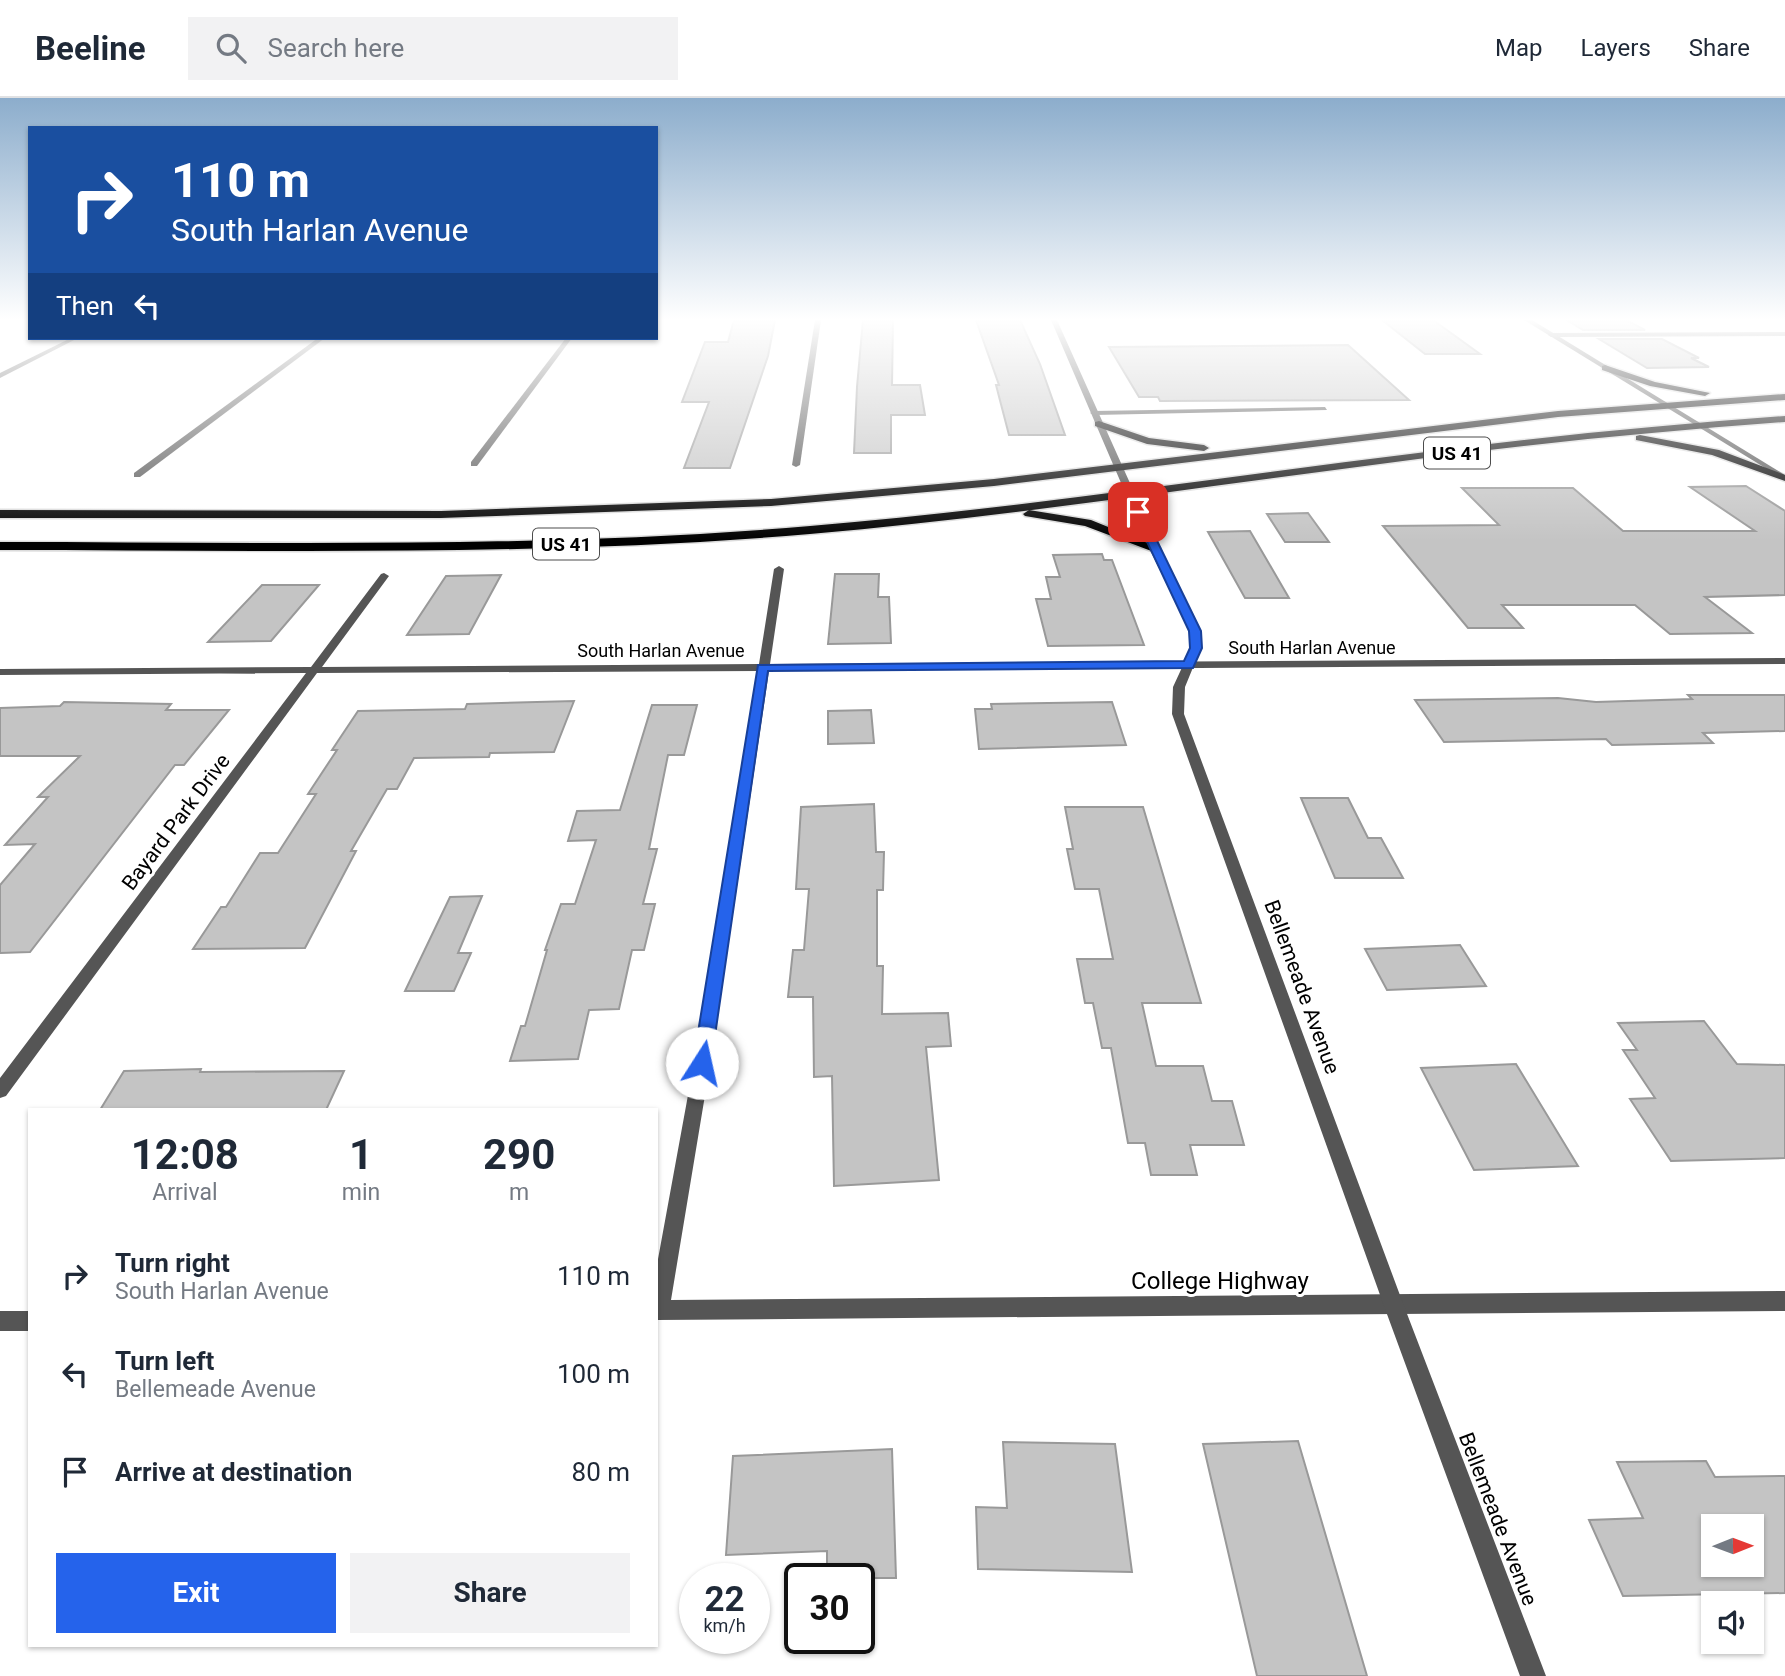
<!DOCTYPE html>
<html lang="en">
<head>
<meta charset="utf-8">
<style>
	body { margin:0; font-family:Roboto,sans-serif; background:#f2f2f3; color:#1f2937; height:100vh; display:flex; flex-direction:column; font-size:26px; white-space:nowrap }
	* { box-sizing:border-box; margin:0 }
	p { font-size:23px; color:#747a83 }
	.icon { flex:none; width:38px; height:38px; fill:none; stroke:currentColor; stroke-width:2; stroke-linecap:round; stroke-linejoin:round }
	.map { position:relative; flex:1; overflow:hidden }
	.side { position:absolute; left:28px; top:1010px; width:630px; height:539px; display:flex; flex-direction:column; background:#fff; border-radius:0px; box-shadow:0 2px 5px #0004 }
	.side>* { flex:none }
	.hud { position:absolute; left:28px; top:28px; width:630px; height:214px; border-radius:0px; box-shadow:0 2px 5px #0004; background:#1a4fa0; color:#fff; overflow:hidden }
	.needle { width:46px; rotate:89deg }
	.buttons { position:absolute; left:1701px; top:1416px; display:grid; gap:14px }
	.buttons a { display:grid; place-items:center; width:63px; height:63px; border-radius:0px; background:#fff; box-shadow:0 2px 5px #0004; font-size:35px }
	.speed { position:absolute; left:679px; top:1465px; display:flex; gap:14px; font-size:35px; font-weight:700; text-align:center }
	.speed>* { display:grid; place-content:center; width:91px; height:91px; border-radius:50%; background:#fff; box-shadow:0 2px 5px #0004; line-height:1 }
	.speed small { font-size:18px; font-weight:400 }
	.speed .limit { border:4px solid #111; border-radius:10px; background:#fff; color:#111 }
	.pin { position:absolute; display:grid; place-items:center; width:60px; height:60px; color:#fff; margin:-30px; border-radius:14px; box-shadow:0 4px 10px #0006 }
	.me { position:absolute; width:77px; margin:-38px; rotate:10deg; stroke-linejoin:round; filter:drop-shadow(0 0 5px #0008) }
	.turn { display:flex; align-items:center; gap:24px; height:147px; padding:0 28px; font-size:32px }
	.turn .icon { width:91px; height:91px; stroke-width:2.5 }
	.turn b { display:block; font-size:49px; line-height:60px }
	.then { display:flex; align-items:center; height:66px; padding:0 28px; background:#0003; gap:14px; font-size:26px }
	.eta { display:flex; justify-content:space-evenly; align-items:center; height:119px; text-align:center }
	.eta b { font-size:42px; font-weight:700; line-height:49px }
	.primary-button { display:flex; gap:14px; margin-top:auto; padding:14px 28px }
	.primary-button a { flex:1; height:80px; border-radius:0px; background:#2563eb; color:#fff; font-size:28px; font-weight:700; line-height:80px; text-align:center }
	.primary-button a+a { background:#f2f2f3; color:#1f2937 }
	ul { padding:0; list-style:none }
	li { display:flex; align-items:center; gap:21px; height:98px; padding:0 28px }
	li div { flex:1 }
	li b { display:block; font-size:26px }
	li em { font-style:normal }
	header { display:flex; align-items:center; gap:42px; box-sizing:border-box; height:98px; padding:0 35px; background:#fff; border-bottom:2px solid #e0e1e3 }
	header strong { font-size:33px }
	nav { display:flex; gap:38px; margin-inline-start:auto; font-size:24px }
	.search { width:490px; height:63px; background:#f2f2f3; display:flex; align-items:center; gap:18px; box-sizing:border-box; padding:0 24px; border-radius:0px; color:#747a83; font-size:26px }
	.map>svg:first-child { display:block }
	.building { fill:#c4c4c4; stroke:#999; stroke-width:2; fill-rule:evenodd }
	.lines { fill:none; stroke-linecap:round; stroke-linejoin:round }
	.trunk-casing { stroke:#dbdbdb; stroke-width:3 }
	.minor { fill:#555; fill-rule:evenodd }
	.tertiary { fill:#555; fill-rule:evenodd }
	.trunk { fill:#000; fill-rule:evenodd }
	.route { fill:#2563eb; stroke:#184099; stroke-width:2 }
	.labels { text-anchor:middle; dominant-baseline:central; stroke-width:6; stroke-linejoin:round; paint-order:stroke }
	.far-street-label { font-size:18px; fill:#000; stroke:#fff }
	.shield { fill:#fff; stroke:#4c4c4c; stroke-width:2 }
	.shield-label { font-size:19px; font-weight:bold; fill:#000 }
	.street-label { font-size:21px; fill:#000; stroke:#fff }
	.near-street-label { font-size:24px; fill:#000; stroke:#fff }
</style>
</head>
<body>
<header>
<strong>Beeline</strong>
<div class="search"><svg class="icon" aria-label="search" viewBox="0 0 24 24"><circle cx="10" cy="10" r="6"/><path d="M15 15l6 6"/></svg>Search here</div>
<nav><a>Map</a><a>Layers</a><a>Share</a></nav>
</header>
<div class="map">
<svg width="1785" height="1578" viewBox="0 0 1785 1578">
	<rect width="100%" height="100%" fill="#fff"/>
	<!-- building -->
	<g class="building">
		<polygon points="734,222 775,222 768,258 730,370 684,370 709,304 682,304 705,244 728,244"/>
		<polygon points="863,222 893,222 892,287 920,287 925,317 891,317 891,355 854,355 857,289"/>
		<polygon points="976,222 1020,222 1040,266 1065,337 1009,337 996,287 999,287"/>
		<polygon points="1382,222 1433,222 1480,256 1425,256"/>
		<polygon points="1567,222 1626,222 1645,232 1583,232"/>
		<polygon points="1599,241 1662,241 1699,260 1691,260 1709,269 1647,270"/>
		<polygon points="1348,247 1409,302 1160,303 1158,299 1139,299 1109,249"/>
		<polygon points="1746,388 1785,413 1785,497 1705,499 1752,535 1670,536 1635,507 1502,507 1523,530 1468,530 1383,428 1499,427 1462,390 1573,390 1623,433 1755,433 1690,389"/>
		<polygon points="1308,415 1329,444 1285,444 1267,416"/>
		<polygon points="1250,433 1289,500 1245,500 1208,434"/>
		<polygon points="1102,456 1104,462 1112,462 1144,547 1048,548 1036,501 1051,501 1046,479 1060,479 1053,457"/>
		<polygon points="835,476 879,476 878,499 889,499 891,545 828,546"/>
		<polygon points="501,477 469,536 407,537 446,478"/>
		<polygon points="262,487 319,487 271,543 208,544"/>
		<polygon points="1688,597 1785,597 1785,633 1703,635 1713,645 1612,647 1606,641 1444,644 1415,602 1558,600 1596,604 1692,601"/>
		<polygon points="574,603 554,654 490,655 489,659 414,660 397,691 387,691 351,753 356,753 305,850 193,851 221,809 226,809 260,755 278,755 316,696 308,696 337,652 332,652 358,613 465,611 467,606"/>
		<polygon points="64,604 171,606 166,612 229,612 184,667 175,667 30,854 0,855 0,787 35,746 5,747 48,699 38,699 80,658 0,658 0,610 60,608"/>
		<polygon points="1112,604 1126,647 979,651 975,611 992,611 991,606"/>
		<polygon points="652,607 697,607 684,657 668,657 649,751 657,751 643,806 655,806 644,852 632,852 619,911 589,912 578,961 510,963 521,928 525,928 547,852 545,852 561,806 575,806 596,742 568,743 577,713 620,712"/>
		<polygon points="871,612 874,645 828,646 828,613"/>
		<polygon points="1301,700 1348,700 1368,740 1381,740 1403,780 1335,780"/>
		<polygon points="874,706 876,754 884,754 883,792 877,792 877,868 883,868 882,916 948,915 951,948 926,949 939,1082 834,1088 832,978 814,979 813,899 788,899 793,852 804,852 809,791 796,791 801,709"/>
		<polygon points="1065,709 1143,709 1201,905 1142,905 1156,968 1203,968 1212,1003 1232,1003 1244,1047 1190,1047 1197,1077 1151,1077 1145,1045 1128,1045 1111,950 1102,950 1093,905 1085,905 1077,861 1113,861 1099,791 1075,791 1067,751 1073,751"/>
		<polygon points="482,798 458,855 471,855 454,893 405,893 450,799"/>
		<polygon points="1460,847 1486,888 1387,892 1365,851"/>
		<polygon points="1704,923 1737,966 1785,967 1785,1060 1671,1063 1630,1001 1655,1000 1623,952 1637,952 1618,925"/>
		<polygon points="1516,966 1578,1068 1474,1072 1421,970"/>
		<polygon points="201,971 200,974 344,973 326,1012 100,1012 124,973"/>
		<polygon points="1298,1343 1367,1578 1257,1578 1203,1346"/>
		<polygon points="1003,1344 1115,1346 1132,1474 978,1471 976,1409 1007,1410"/>
		<polygon points="892,1351 896,1480 827,1480 827,1453 726,1457 733,1358"/>
		<path d="M1706,1363L1715,1379L1785,1378V1495L1623,1498L1589,1422L1643,1420L1617,1364ZM1713,1428H1752V1466H1713Z"/>
	</g>
	<g class="lines">
		<!-- trunk casing -->
		<g class="trunk-casing">
			<g id="trunk">
				<polygon points="1605,267 1655,284 1710,295 1705,298 1650,288 1602,272 1602,268"/>
				<polygon points="1785,296 1785,302 1558,319 994,388 771,408 441,420 0,420 0,412 441,413 771,401 994,381 1558,313"/>
				<path d="M1785,318V324C1662,333 1540,345 1418,361C1215,387 1013,418 810,436C541,459 270,452 0,452V444C270,444 541,451 810,428C1013,411 1215,380 1418,355C1540,339 1662,327 1785,318Z"/>
				<polygon points="1099,323 1149,340 1204,347 1209,350 1204,353 1147,346 1095,328 1095,324"/>
				<polygon points="1640,337 1719,352 1785,377 1785,383 1712,357 1636,342 1636,338"/>
				<polygon points="1029,412 1091,422 1160,450 1154,454 1085,428 1025,418 1023,416"/>
			</g>
		</g>
		<!-- minor -->
		<g class="minor">
			<polygon points="815,222 821,222 800,367 796,369 792,367"/>
			<polygon points="1785,234 1785,238 1551,239 1548,237 1551,235"/>
			<polygon points="71,240 78,240 0,280 0,275"/>
			<polygon points="318,240 325,240 140,379 134,379 134,375"/>
			<polygon points="566,240 572,240 477,368 471,368 471,364"/>
			<polygon points="1325,309 1327,312 1094,317 1090,315 1094,313"/>
			<polygon points="779,468 784,471 770,566 1785,560 1785,566 769,573 715,937 671,1202 1785,1193 1785,1213 656,1222 656,1172 699,937 758,573 317,575 6,998 0,1000 0,980 306,575 0,577 0,571 311,569 381,476 384,475 389,478 322,569 759,566 774,471"/>
			<rect x="0" y="1213" width="30" height="20"/>
		</g>
		<!-- tertiary -->
		<g class="tertiary">
			<polygon points="1051,222 1057,222 1159,450 1200,533 1201,550 1185,589 1184,616 1404,1208 1546,1578 1520,1578 1384,1208 1172,616 1173,589 1191,550 1190,533 1149,450"/>
			<polygon points="1532,222 1785,377 1785,382 1524,222"/>
		</g>
		<!-- trunk -->
		<use href="#trunk" class="trunk"/>
	</g>
	<!-- sky -->
	<linearGradient id="sky" x2="0" y2="1"><stop stop-color="#8cadcc"/><stop offset="0.5" stop-color="#fff"/><stop offset="1" stop-color="#fff" stop-opacity="0"/></linearGradient>
	<rect width="1785" height="443" fill="url(#sky)"/>
	<!-- route -->
	<polygon class="route" points="1138,411 1143,414 1201,533 1202,550 1193,570 768,573 711,965 709,970 702,973 695,970 693,965 758,567 1184,563 1190,550 1189,533 1133,414"/>
	<g class="labels">
		<!-- far-street labels -->
		<g class="far-street-label">
			<text x="1312" y="549">South Harlan Avenue</text>
			<text x="661" y="552">South Harlan Avenue</text>
		</g>
		<!-- shield labels -->
		<g class="shield">
			<rect x="1424" y="339.5" width="66" height="31" rx="5"/>
			<rect x="533" y="430.5" width="66" height="31" rx="5"/>
		</g>
		<g class="shield-label">
			<text x="1457" y="355">US 41</text>
			<text x="566" y="446">US 41</text>
		</g>
		<!-- street labels -->
		<g class="street-label">
			<text transform="translate(176 724) rotate(-53)">Bayard Park Drive</text>
			<text transform="translate(1302 889) rotate(70)">Bellemeade Avenue</text>
			<text transform="translate(1498 1421) rotate(69)">Bellemeade Avenue</text>
		</g>
		<!-- near-street labels -->
		<g class="near-street-label">
			<text x="1220" y="1183">College Highway</text>
		</g>
	</g>
</svg>
<div class="buttons">
<a><svg class="needle" viewBox="-14 -14 28 28"><path d="M0-13l5 13h-10z" fill="#e53935"/><path d="M0 13l5-13h-10z" fill="#747a83"/></svg></a>
<a><svg class="icon" aria-label="sound" viewBox="0 0 24 24"><path d="M4 9h4l5-4v14l-5-4H4zM17 9q2 3 0 6"/></svg></a>
</div>
<div class="speed"><div>22<small>km/h</small></div><div class="limit">30</div></div>
<div class="pin" style="left:1138px;top:414px;background:#d93025"><svg class="icon" aria-label="arrive" viewBox="0 0 24 24"><path d="M6 21V4h12l-3 4 3 4H6"/></svg></div>
<svg class="me" style="left:702px;top:965px" viewBox="-20 -20 40 40"><circle r="19" fill="#fff"/><path d="M0-13L10 11 0 6-10 11z" fill="#2563eb"/></svg>
<div class="hud">
<div class="turn"><svg class="icon" aria-label="right" viewBox="0 0 24 24"><path d="M7 20v-9h11M14 6l5 5-5 5"/></svg><div><b>110 m</b>South Harlan Avenue</div></div>
<div class="then">Then<svg class="icon" aria-label="left" viewBox="0 0 24 24"><path d="M17 20v-9H6M10 6l-5 5 5 5"/></svg></div>
</div>
<section class="side">
<div class="eta">
<div><b>12:08</b><p>Arrival</p></div>
<div><b>1</b><p>min</p></div>
<div><b>290</b><p>m</p></div>
</div>
<ul>
<li><svg class="icon" aria-label="right" viewBox="0 0 24 24"><path d="M7 20v-9h11M14 6l5 5-5 5"/></svg><div><b>Turn right</b><p>South Harlan Avenue</p></div><em>110 m</em></li>
<li><svg class="icon" aria-label="left" viewBox="0 0 24 24"><path d="M17 20v-9H6M10 6l-5 5 5 5"/></svg><div><b>Turn left</b><p>Bellemeade Avenue</p></div><em>100 m</em></li>
<li><svg class="icon" aria-label="arrive" viewBox="0 0 24 24"><path d="M6 21V4h12l-3 4 3 4H6"/></svg><div><b>Arrive at destination</b></div><em>80 m</em></li>
</ul>
<div class="primary-button"><a>Exit</a><a>Share</a></div>
</section>
</div>
</body>
</html>
